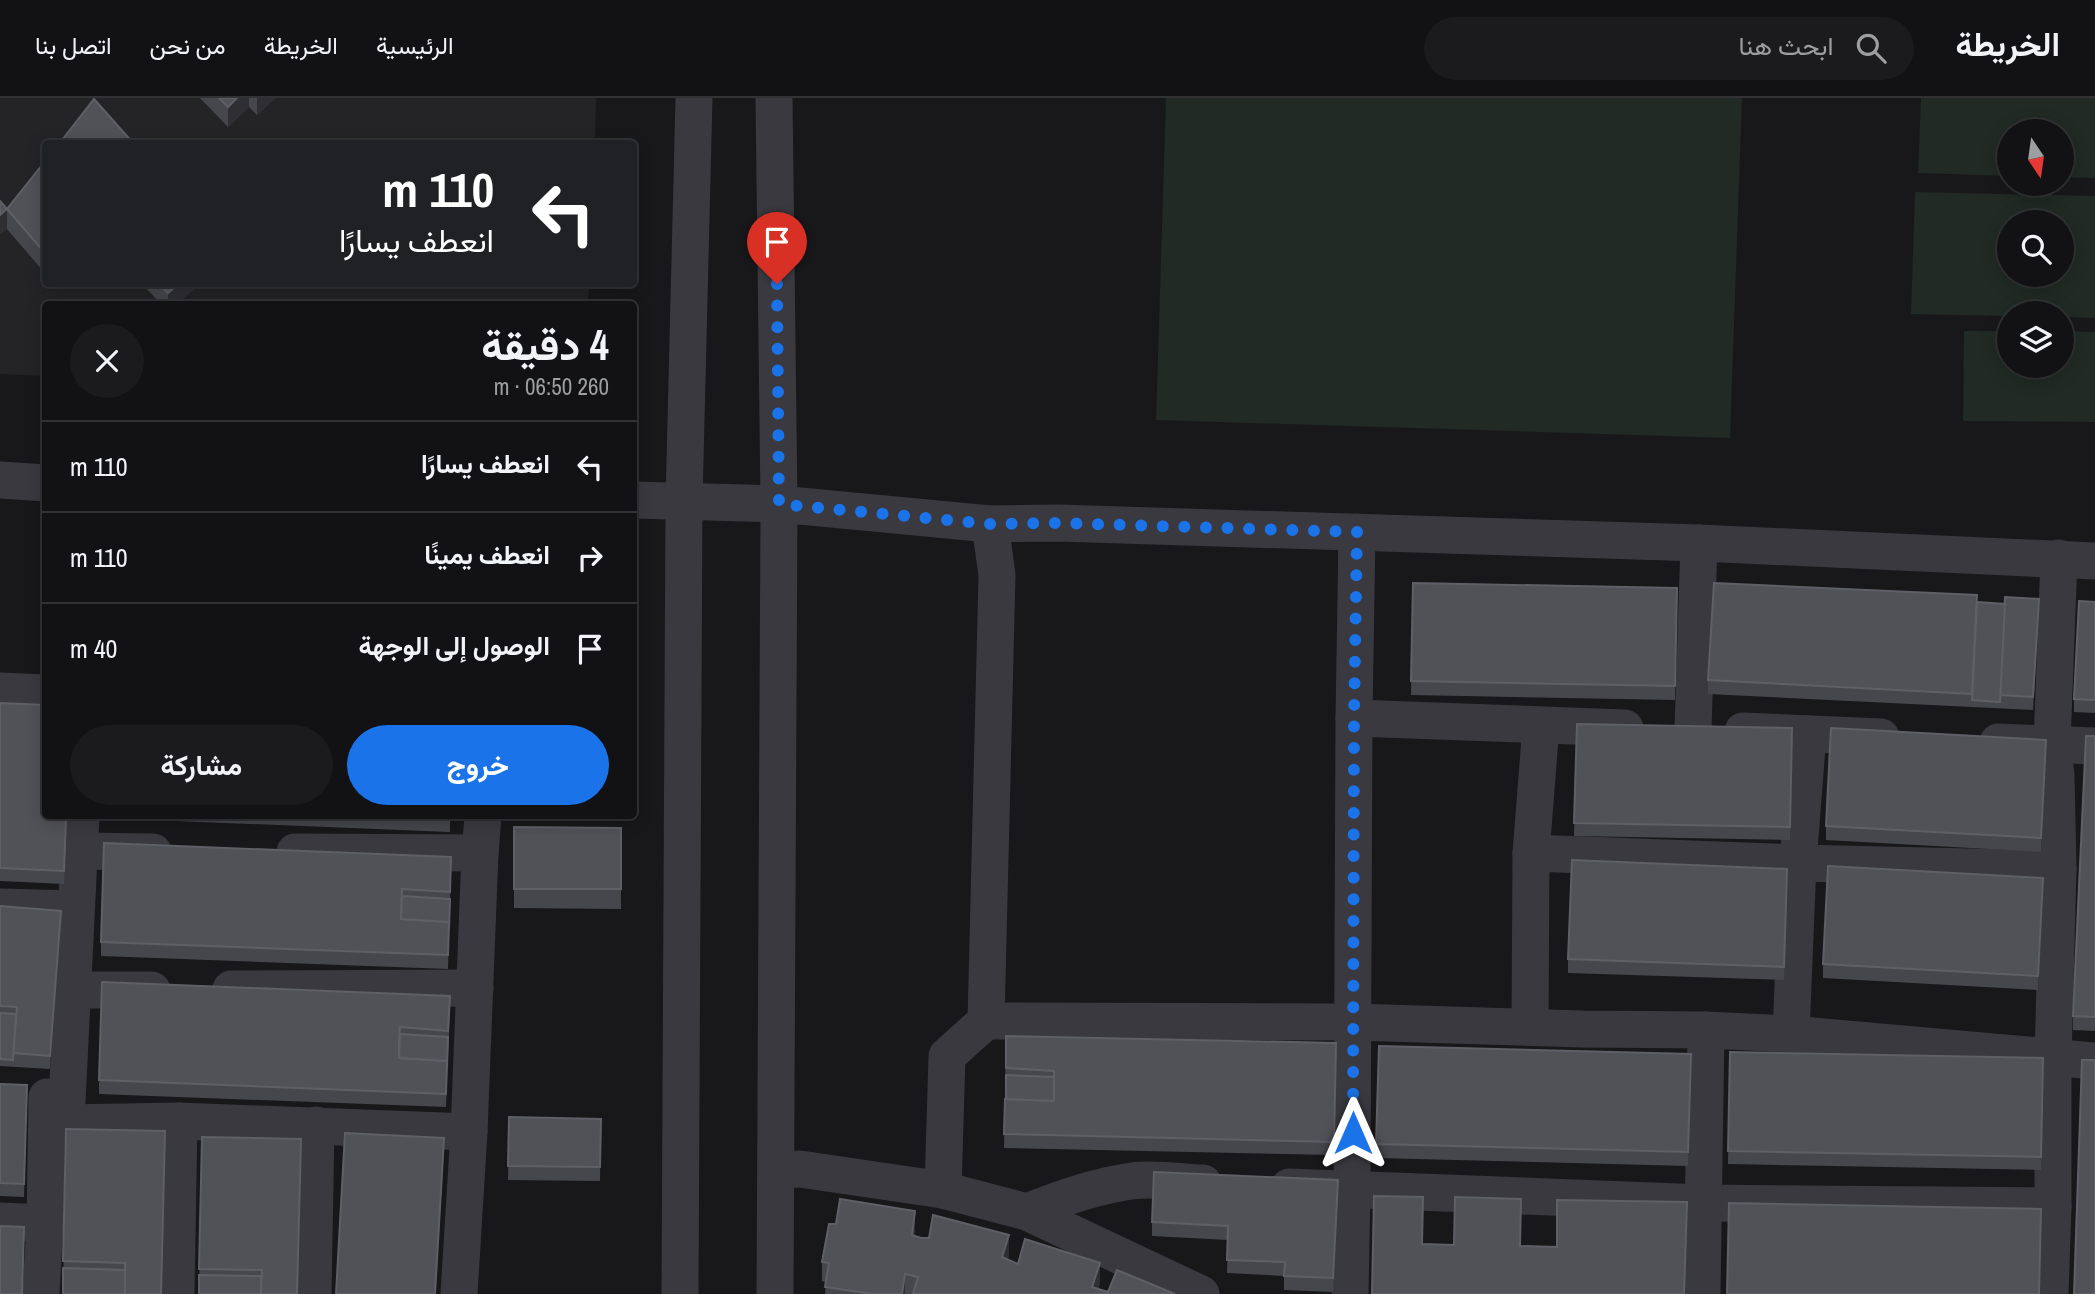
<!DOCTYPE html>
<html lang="ar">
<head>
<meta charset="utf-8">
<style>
	body { margin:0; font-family:"Archivo Narrow",Vazirmatn,sans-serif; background:#1b1b1d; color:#f1f3f6; direction:rtl; height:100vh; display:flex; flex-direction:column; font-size:26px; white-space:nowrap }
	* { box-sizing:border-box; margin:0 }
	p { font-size:23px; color:#9c9ea0 }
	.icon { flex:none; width:38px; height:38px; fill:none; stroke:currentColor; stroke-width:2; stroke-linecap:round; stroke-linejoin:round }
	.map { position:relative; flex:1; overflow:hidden; direction:ltr }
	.drawer { position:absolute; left:42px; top:203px; width:595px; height:518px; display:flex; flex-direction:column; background:#121214; border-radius:7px; box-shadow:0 4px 18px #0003,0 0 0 2px #313234; direction:rtl }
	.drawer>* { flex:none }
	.hud { position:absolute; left:42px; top:42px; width:595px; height:147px; border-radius:7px; box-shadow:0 4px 18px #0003,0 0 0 2px #313234; direction:rtl; background:#202124; color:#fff; overflow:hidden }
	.needle { width:46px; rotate:167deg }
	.buttons { position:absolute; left:1997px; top:21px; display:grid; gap:14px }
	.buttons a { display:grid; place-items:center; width:77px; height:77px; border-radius:50%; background:#121214; box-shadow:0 4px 18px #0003,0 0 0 2px #313234; font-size:35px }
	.pin { position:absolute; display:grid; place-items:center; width:60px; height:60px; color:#fff; margin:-72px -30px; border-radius:50% 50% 50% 0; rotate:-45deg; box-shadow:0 0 7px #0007 }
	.pin .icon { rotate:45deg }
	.me { position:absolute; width:77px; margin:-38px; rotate:0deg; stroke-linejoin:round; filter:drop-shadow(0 0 5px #0008) }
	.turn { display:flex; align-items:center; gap:24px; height:147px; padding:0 28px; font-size:32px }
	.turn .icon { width:91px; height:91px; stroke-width:2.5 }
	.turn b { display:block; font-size:49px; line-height:60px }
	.round { display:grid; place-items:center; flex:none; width:74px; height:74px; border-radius:37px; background:#1b1b1d }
	.summary { display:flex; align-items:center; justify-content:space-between; height:119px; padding:0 28px }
	h1 { font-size:42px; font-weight:700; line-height:52px }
	.cta { display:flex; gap:14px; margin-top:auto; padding:14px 28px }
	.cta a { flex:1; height:80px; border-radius:42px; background:#1a73e8; color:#fff; font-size:28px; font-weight:700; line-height:80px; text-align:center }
	.cta a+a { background:#1b1b1d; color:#f1f3f6 }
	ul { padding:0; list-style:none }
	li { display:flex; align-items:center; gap:21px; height:91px; padding:0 28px; border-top:2px solid #313234 }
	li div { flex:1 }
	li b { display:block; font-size:26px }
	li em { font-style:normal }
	header { display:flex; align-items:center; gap:42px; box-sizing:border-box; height:98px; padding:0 35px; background:#121214; border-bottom:2px solid #313234 }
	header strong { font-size:33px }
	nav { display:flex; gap:38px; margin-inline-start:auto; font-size:24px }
	.search { width:490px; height:63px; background:#1b1b1d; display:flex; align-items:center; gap:18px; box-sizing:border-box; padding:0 24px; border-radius:38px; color:#9c9ea0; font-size:26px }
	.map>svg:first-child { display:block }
	.built { fill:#242427 }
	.green { fill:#212a24; fill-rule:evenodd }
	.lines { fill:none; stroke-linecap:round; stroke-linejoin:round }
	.minor { stroke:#39393f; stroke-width:37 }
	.wall { fill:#46474c }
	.shaded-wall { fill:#2f2f33 }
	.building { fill:#515158; stroke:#5f5f67; stroke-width:2 }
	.route { stroke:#1a73e8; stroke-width:12; stroke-dasharray:0 21.6 }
</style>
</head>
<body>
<header>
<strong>الخريطة</strong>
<div class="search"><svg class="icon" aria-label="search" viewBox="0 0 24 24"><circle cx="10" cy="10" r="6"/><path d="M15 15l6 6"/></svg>ابحث هنا</div>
<nav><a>الرئيسية</a><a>الخريطة</a><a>من نحن</a><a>اتصل بنا</a></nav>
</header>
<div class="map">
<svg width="2095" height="1196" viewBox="0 0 2095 1196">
	<rect width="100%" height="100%" fill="#18181a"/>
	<!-- built -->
	<polygon class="built" points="0,0 596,0 595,45 46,46 46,186 589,186 588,206 46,206 45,278 0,276"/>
	<!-- green -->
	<g class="green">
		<polygon points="1166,0 1742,0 1730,340 1156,322"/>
		<polygon points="1921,0 2095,0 2095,80 2062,79 2062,33 2009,33 2009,78 1918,75"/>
		<path d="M1915,94L2095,98V220L2062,219V215H2009V218L1911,216ZM2062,124V177H2009V124Z"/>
		<polygon points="1964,233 2009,233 2009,268 2062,268 2062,233 2095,234 2095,324 1963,323"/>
	</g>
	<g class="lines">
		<!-- minor -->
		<g class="minor">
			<polyline points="774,0 779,406 775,1196"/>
			<polyline points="0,382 46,385"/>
			<polyline points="634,402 779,406 990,426 1058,425 1699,445 2095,463"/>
			<polyline points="1357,434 1354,620 1625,630"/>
			<polyline points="0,593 46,595"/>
			<polyline points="1541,628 1531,755 1798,765 2058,771"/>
			<polyline points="1693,631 1699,445"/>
			<polyline points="1743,633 1881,639"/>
			<polyline points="1998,644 2095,648"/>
			<polyline points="78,753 153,754"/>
			<polyline points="295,754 480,755"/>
			<polyline points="0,809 75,811"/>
			<polyline points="231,891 475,890"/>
			<polyline points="73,892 152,892"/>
			<polyline points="986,923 997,477 990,426"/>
			<polyline points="1530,928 1531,755"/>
			<polyline points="1791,936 1798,765 1808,636"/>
			<polyline points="47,1022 66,1025 179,1023 469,1034"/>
			<polyline points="66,1025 81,718"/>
			<polyline points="777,1072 800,1071 943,1092 1027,1114 1201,1196"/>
			<polyline points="1289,1089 1704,1105 2053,1108"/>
			<polyline points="943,1092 947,958 986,923 1353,924 1583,931 1706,932 1791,936 2095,963"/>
			<path d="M1027,1114C1061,1100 1095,1088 1132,1083C1154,1080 1180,1084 1203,1085"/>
			<polyline points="0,1123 45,1125"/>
			<polyline points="41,1196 45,1125 47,999"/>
			<polyline points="176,1196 179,1023"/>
			<polyline points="313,1196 316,1027"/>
			<polyline points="459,1196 469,1034 480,755 483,718"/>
			<polyline points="680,1196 684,403 694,0"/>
			<polyline points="1350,1196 1352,1091 1354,620"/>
			<polyline points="1702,1196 1706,932"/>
			<polyline points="2050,1196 2053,1108 2053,961 2058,771 2056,677 2052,646 2059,460"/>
		</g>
	</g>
	<!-- wall -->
	<g class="wall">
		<polygon points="200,0 275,0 257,17 249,9 228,29"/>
		<polygon points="46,62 46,171 43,173 7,131 7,111"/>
		<polygon points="142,186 200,186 176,206 161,206"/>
		<polygon points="1413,485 1677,490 1675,602 1411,597"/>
		<polygon points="1977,504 2039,514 2033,612 1708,596 1708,582"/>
		<polygon points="2095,504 2095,615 2074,614 2074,601"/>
		<polygon points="0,605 46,718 67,718 64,786 0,783"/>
		<polygon points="1577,626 1792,630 1790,742 1574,738"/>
		<polygon points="2095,638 2095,933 2073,932 2073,918"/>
		<polygon points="2046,655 2041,754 1826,742 1826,728"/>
		<polygon points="103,718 450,718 450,734 103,720"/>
		<polygon points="514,729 621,730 621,811 514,810"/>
		<polygon points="451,772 448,871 101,858 101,844"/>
		<polygon points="1787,784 1784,882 1568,875 1568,861"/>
		<polygon points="2043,793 2038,892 1823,880 1823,866"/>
		<polygon points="0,808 61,827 50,971 0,968"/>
		<polygon points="450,911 446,1009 99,996 99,982"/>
		<polygon points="1006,938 1336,945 1334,1057 1004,1050"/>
		<polygon points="1379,948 1691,956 1688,1068 1376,1060"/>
		<polygon points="1730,954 2043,960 2041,1072 1728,1066"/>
		<polygon points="0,986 27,987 24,1099 0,1098"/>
		<polygon points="509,1019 601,1021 600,1083 508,1082"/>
		<polygon points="66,1031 161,1196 63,1196"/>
		<polygon points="202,1039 297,1196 199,1196"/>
		<polygon points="1338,1095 1333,1194 1284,1192 1284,1178 1227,1175 1228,1142 1152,1138 1152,1124"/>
		<polygon points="836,1126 915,1132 914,1138 921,1140 1009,1156 1008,1161 1018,1166 1100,1185 1098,1191 1108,1194 1175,1196 825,1196 826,1184 822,1183 822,1164"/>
	</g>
	<!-- shaded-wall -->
	<g class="shaded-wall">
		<polygon points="237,0 249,0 249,9 228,29 228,9"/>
		<polygon points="257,0 275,0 257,17"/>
		<polygon points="7,111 7,131 0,137 0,117"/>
		<polygon points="46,151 46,171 43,173 43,153"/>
		<polygon points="178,186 200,186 176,206 168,206 168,195"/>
		<polygon points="2039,501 2039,514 2033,612 2033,599"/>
		<polygon points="2046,642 2046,655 2041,754 2041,740"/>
		<polygon points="2043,780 2043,793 2038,892 2038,878"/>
		<polygon points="61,813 61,827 50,971 50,958"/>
		<polygon points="444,1040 444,1054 435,1196"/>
		<polygon points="915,1113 915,1132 912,1157 912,1137"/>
		<polygon points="1009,1137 1009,1156 1002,1179 1002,1159"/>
		<polygon points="1100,1165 1100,1185 1096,1196 1092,1189"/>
		<polygon points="905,1176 905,1196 902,1196"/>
	</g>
	<!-- building -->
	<g class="building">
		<polygon points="219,0 237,0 228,9"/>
		<polygon points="94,1 134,46 59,46"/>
		<polygon points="46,62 46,151 43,153 7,111"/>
		<polygon points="0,103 7,111 0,117"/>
		<polygon points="160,186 178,186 168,195"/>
		<polygon points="1413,485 1677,490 1675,588 1411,583"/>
		<polygon points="1714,485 1977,497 1972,596 1708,582"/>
		<polygon points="2005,499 2039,501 2033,599 2000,597"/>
		<polygon points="2079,503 2095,504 2095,602 2074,601"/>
		<polygon points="1977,504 2005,506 2000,604 1972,602"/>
		<polygon points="0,605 46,607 46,718 66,718 64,773 0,770"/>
		<polygon points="1577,626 1792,630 1790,729 1574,725"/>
		<polygon points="1831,630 2046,642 2041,740 1826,728"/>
		<polygon points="2086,638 2095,638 2095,919 2073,918"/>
		<polygon points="383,718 450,718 450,720"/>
		<polygon points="514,729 621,730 621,791 514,791"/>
		<polygon points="104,745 451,759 450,794 402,791 401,821 449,824 448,857 101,844"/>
		<polygon points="1572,762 1787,771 1784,869 1568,861"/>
		<polygon points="1828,768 2043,780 2038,878 1823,866"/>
		<polygon points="402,798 450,801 449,831 449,824 401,821"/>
		<polygon points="0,808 61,813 50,958 13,955 17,909 0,908"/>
		<polygon points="102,884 450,898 448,933 400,929 399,942 399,960 447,963 446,996 99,982"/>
		<polygon points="0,915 16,916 13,962 0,961"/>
		<polygon points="400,936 448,939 447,969 447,963 399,960"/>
		<polygon points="1006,938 1336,945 1334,1044 1004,1036 1005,1001 1054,1003 1054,973 1006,970"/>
		<polygon points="1379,948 1691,956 1688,1054 1376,1046"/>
		<polygon points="1730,954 2043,960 2041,1059 1728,1053"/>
		<polygon points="2082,962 2095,962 2095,1196 2074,1196"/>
		<polygon points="1006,977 1054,979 1054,1003 1006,1001"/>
		<polygon points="0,986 27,987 24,1086 0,1085"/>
		<polygon points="509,1019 601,1021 600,1069 508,1068"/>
		<polygon points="66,1031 165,1033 161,1196 125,1196 125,1165 63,1163"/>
		<polygon points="345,1035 444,1040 435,1196 336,1196"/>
		<polygon points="202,1039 301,1041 297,1196 261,1196 262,1172 199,1171"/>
		<polygon points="1154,1074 1338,1082 1333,1180 1284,1178 1285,1164 1227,1162 1228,1128 1152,1124"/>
		<polygon points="1374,1098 1423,1099 1422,1146 1454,1147 1455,1099 1521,1101 1520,1148 1557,1149 1557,1102 1687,1104 1684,1196 1372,1196"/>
		<polygon points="840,1101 915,1113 912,1137 921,1140 929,1140 933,1117 1009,1137 1002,1159 1018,1166 1025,1141 1100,1165 1092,1189 1108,1194 1117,1172 1175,1196 913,1196 918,1179 905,1176 902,1196 873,1196 825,1189 829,1165 822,1164 829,1126 836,1126"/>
		<polygon points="1729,1105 2041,1111 2039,1196 1727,1196"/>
		<polygon points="0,1128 24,1129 22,1196 0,1196"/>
		<polygon points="63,1170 125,1172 125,1196 63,1196"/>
		<polygon points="199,1177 261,1178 261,1196 199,1196"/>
	</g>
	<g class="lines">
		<!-- route -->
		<polyline class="route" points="777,186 779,406 990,426 1058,425 1357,434 1354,620 1353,1035"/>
	</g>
</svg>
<div class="buttons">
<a><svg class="needle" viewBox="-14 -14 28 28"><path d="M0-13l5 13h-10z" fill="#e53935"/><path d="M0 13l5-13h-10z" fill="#9c9ea0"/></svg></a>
<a><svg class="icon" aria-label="search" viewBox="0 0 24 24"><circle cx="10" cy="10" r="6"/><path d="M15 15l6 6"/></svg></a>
<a><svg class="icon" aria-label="layers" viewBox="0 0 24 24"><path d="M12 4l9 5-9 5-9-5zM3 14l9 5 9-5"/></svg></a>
</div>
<div class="pin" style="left:777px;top:186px;background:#d93025"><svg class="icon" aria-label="arrive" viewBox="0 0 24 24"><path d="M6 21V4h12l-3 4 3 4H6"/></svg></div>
<svg class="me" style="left:1353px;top:1035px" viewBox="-20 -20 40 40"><path d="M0-17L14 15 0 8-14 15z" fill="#1a73e8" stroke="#fff" stroke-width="4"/></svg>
<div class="hud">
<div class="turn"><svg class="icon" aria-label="left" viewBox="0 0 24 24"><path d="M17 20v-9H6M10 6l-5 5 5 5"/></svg><div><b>110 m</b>انعطف يسارًا</div></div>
</div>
<section class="drawer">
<div class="summary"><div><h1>4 دقيقة</h1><p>260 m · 06:50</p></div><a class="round"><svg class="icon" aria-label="close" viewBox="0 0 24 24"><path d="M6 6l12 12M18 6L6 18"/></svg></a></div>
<ul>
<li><svg class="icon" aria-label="left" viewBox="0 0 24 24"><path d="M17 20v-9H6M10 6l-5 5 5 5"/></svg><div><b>انعطف يسارًا</b></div><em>110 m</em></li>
<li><svg class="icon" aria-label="right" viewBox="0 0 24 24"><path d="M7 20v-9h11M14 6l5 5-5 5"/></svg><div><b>انعطف يمينًا</b></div><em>110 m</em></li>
<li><svg class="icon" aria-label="arrive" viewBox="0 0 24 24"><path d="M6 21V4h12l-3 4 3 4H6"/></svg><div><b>الوصول إلى الوجهة</b></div><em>40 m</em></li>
</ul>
<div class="cta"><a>خروج</a><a>مشاركة</a></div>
</section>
</div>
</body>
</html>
